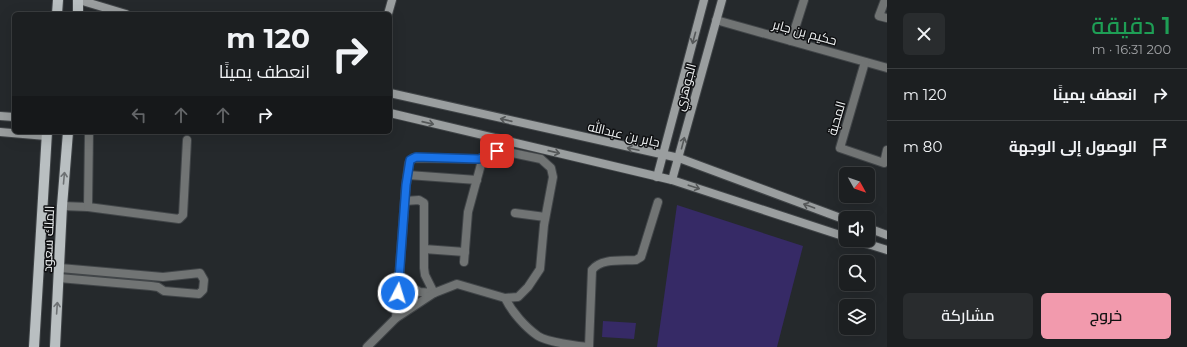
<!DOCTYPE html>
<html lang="ar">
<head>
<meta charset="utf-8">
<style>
	body { margin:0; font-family:Montserrat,Cairo,sans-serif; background:#292c2e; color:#f1f3f6; direction:rtl; height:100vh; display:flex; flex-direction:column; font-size:15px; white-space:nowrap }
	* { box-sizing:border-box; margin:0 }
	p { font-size:13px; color:#a0a2a5 }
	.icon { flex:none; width:22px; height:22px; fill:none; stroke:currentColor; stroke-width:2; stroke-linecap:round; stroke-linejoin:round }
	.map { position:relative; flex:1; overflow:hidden; direction:ltr }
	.panel { display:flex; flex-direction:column; background:#1c1f21; width:300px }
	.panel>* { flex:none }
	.guide { position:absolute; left:12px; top:12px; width:380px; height:122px; border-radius:6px; box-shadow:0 4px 16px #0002,0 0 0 1px #3a3d3f; direction:rtl; background:#1c1f21; color:#f1f3f6; overflow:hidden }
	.needle { width:26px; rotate:130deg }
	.tools { position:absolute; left:839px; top:167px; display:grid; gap:8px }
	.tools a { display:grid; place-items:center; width:36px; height:36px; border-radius:6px; background:#1c1f21; box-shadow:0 4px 16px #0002,0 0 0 1px #3a3d3f; font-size:20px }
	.pin { position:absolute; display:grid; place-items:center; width:34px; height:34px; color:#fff; margin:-17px; border-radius:8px; box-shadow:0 2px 6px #0006 }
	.me { position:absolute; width:44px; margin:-22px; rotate:5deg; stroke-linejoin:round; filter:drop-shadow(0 0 3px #0008) }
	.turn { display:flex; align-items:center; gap:14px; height:84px; padding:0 16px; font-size:18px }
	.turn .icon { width:52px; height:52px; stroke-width:2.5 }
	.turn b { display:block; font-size:28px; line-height:34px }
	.lanes { display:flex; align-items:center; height:38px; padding:0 16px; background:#0003; justify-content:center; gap:20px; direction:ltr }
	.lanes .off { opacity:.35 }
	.round { display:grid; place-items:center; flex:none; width:42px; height:42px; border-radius:6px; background:#292c2e }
	.overview { display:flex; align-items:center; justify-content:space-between; height:68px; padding:0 16px }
	h1 { font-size:24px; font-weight:600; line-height:30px; color:#1e9e55 }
	.action { display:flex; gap:8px; margin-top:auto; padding:8px 16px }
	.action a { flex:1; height:46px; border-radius:6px; background:#f29aad; color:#111; font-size:16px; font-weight:600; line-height:46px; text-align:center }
	.action a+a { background:#292c2e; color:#f1f3f6 }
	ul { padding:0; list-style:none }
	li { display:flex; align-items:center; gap:12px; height:52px; padding:0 16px; border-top:1px solid #3a3d3f }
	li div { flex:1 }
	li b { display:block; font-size:15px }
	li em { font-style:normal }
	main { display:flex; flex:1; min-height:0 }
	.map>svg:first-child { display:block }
	.grass { fill:#362a66 }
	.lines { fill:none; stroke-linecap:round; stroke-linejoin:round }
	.street-casing { stroke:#414548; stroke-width:10 }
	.secondary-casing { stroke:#414548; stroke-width:10 }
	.primary-casing { stroke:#414548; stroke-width:12 }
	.street { stroke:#717474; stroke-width:8 }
	.secondary { stroke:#9a9e9f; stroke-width:8 }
	.primary { stroke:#b9bfc1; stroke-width:10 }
	.oneway { stroke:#555859 }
	.oneway2 { stroke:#6d7173 }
	.route-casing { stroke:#114b97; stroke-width:10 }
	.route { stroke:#1a73e8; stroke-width:7 }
	.labels { text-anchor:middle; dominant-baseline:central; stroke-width:3; stroke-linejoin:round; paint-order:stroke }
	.street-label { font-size:13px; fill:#eff2f3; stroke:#101113 }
</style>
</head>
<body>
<main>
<section class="panel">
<div class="overview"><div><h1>1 دقيقة</h1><p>200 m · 16:31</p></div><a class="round"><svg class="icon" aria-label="close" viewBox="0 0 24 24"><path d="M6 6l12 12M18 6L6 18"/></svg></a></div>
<ul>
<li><svg class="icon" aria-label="right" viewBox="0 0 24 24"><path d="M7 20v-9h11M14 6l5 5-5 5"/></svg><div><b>انعطف يمينًا</b></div><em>120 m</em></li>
<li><svg class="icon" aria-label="arrive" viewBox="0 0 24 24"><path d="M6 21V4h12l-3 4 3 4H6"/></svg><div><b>الوصول إلى الوجهة</b></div><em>80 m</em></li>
</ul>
<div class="action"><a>خروج</a><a>مشاركة</a></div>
</section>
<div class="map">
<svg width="887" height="347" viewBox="0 0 887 347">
	<rect width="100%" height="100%" fill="#25292c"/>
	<!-- grass -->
	<g class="grass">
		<polygon points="677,205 803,246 777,347 657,347"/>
		<polygon points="603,321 636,323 634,339 602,337"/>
	</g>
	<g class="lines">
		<!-- street casing -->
		<g class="street-casing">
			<g id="street">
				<polyline points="885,0 879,16 887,18"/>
				<polyline points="716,20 887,68"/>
				<polyline points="791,41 804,0"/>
				<polyline points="865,62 840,148 884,163 887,150"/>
				<polyline points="408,175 477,180"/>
				<polyline points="62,206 88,207 179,219 183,215 187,140"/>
				<polyline points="88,207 89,132"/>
				<polyline points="515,213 545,217"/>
				<polyline points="424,249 465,252"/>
				<polyline points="464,262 468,212 483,157"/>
				<polyline points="59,278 151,286 158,287 164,291 199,294 203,290 204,280 200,273 163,277 60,268"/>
				<polyline points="399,281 420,292 434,293 425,275 424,268 424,203 419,200 405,201"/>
				<path d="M396,318L434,293L457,284L505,298C512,312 525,327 538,336C547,342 578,346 589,347"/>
				<polyline points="367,347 396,318 406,185 409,163 413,158 479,159 491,153 503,151 541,159 551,168 553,177 544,225 540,269 528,287 518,297 505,298"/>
				<path d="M589,347L592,270C601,258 622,261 636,260L641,257L658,202"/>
			</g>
		</g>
		<!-- secondary casing -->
		<g class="secondary-casing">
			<g id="secondary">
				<polyline points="79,0 126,14"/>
				<polyline points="388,14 392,0"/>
				<polyline points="390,93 679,158 846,220"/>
				<polyline points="390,113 672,180 846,237"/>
				<polyline points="0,116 14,117"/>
				<polyline points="0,132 46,136"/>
				<polyline points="657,177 704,0"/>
				<polyline points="672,180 722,0"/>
				<polyline points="868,228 887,235"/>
				<polyline points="855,240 887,250"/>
			</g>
		</g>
		<!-- primary casing -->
		<g class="primary-casing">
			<g id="primary">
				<polyline points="57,14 58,0"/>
				<polyline points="78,14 78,0"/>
				<polyline points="34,347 47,132"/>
				<polyline points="55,347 62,206 68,132"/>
			</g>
		</g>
		<!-- street -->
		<use href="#street" class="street"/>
		<!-- secondary -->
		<use href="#secondary" class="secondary"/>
		<!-- primary -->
		<use href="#primary" class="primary"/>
	</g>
	<!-- one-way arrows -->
	<defs><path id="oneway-shaft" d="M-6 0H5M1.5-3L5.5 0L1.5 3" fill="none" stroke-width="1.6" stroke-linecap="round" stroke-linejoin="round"/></defs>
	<g class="oneway">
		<use href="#oneway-shaft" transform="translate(694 38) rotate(105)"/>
		<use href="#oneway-shaft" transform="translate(506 120) rotate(-167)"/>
		<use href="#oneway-shaft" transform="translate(428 123) rotate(13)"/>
		<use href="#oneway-shaft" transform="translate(683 143) rotate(-75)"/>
		<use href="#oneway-shaft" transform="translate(633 149) rotate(-168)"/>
		<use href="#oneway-shaft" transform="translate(554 152) rotate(13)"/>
		<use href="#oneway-shaft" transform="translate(694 187) rotate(18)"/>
		<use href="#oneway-shaft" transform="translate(809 206) rotate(-160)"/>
	</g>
	<g class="oneway2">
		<use href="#oneway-shaft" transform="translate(64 178) rotate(-85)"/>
		<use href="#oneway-shaft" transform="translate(57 308) rotate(-86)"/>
	</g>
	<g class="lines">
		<!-- route casing -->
		<g class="route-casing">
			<polyline id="route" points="398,293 406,185 410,160 416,157 479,159 497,151"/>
		</g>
		<!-- route -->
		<use href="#route" class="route"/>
	</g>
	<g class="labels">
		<!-- street labels -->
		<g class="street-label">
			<text transform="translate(805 32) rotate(15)">حكيم بن جابر</text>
			<text transform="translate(685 87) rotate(-75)">الجوهري</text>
			<text transform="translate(836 118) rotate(-74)">المحبة</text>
			<text transform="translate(624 134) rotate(13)">جابر بن عبدالله</text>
			<text transform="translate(48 239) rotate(-88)">الملك سعود</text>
		</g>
	</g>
</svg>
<div class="tools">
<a><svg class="needle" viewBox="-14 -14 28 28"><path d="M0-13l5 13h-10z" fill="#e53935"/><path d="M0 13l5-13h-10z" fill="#a0a2a5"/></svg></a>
<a><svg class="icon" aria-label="sound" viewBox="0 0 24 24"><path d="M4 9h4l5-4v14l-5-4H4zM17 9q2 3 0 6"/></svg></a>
<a><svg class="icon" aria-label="search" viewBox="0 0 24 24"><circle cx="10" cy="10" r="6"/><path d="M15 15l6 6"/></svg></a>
<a><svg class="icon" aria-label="layers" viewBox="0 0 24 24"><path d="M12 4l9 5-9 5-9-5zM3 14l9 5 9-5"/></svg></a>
</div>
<div class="pin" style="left:497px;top:151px;background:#d93025"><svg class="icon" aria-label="arrive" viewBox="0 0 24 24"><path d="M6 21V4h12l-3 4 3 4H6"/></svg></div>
<svg class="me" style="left:398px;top:293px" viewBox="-20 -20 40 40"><circle r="17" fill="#1a73e8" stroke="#fff" stroke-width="3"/><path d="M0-11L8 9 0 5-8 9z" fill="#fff"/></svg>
<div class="guide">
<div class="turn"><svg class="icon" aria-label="right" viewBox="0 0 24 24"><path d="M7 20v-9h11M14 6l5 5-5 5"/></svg><div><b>120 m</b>انعطف يمينًا</div></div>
<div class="lanes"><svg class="icon off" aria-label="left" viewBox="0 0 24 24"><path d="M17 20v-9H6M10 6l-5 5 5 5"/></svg><svg class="icon off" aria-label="ahead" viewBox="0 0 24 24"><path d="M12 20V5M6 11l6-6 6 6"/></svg><svg class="icon off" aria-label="ahead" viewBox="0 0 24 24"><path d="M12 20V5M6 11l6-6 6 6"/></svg><svg class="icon" aria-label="right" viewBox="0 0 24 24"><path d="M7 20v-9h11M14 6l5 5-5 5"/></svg></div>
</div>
</div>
</main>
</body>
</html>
